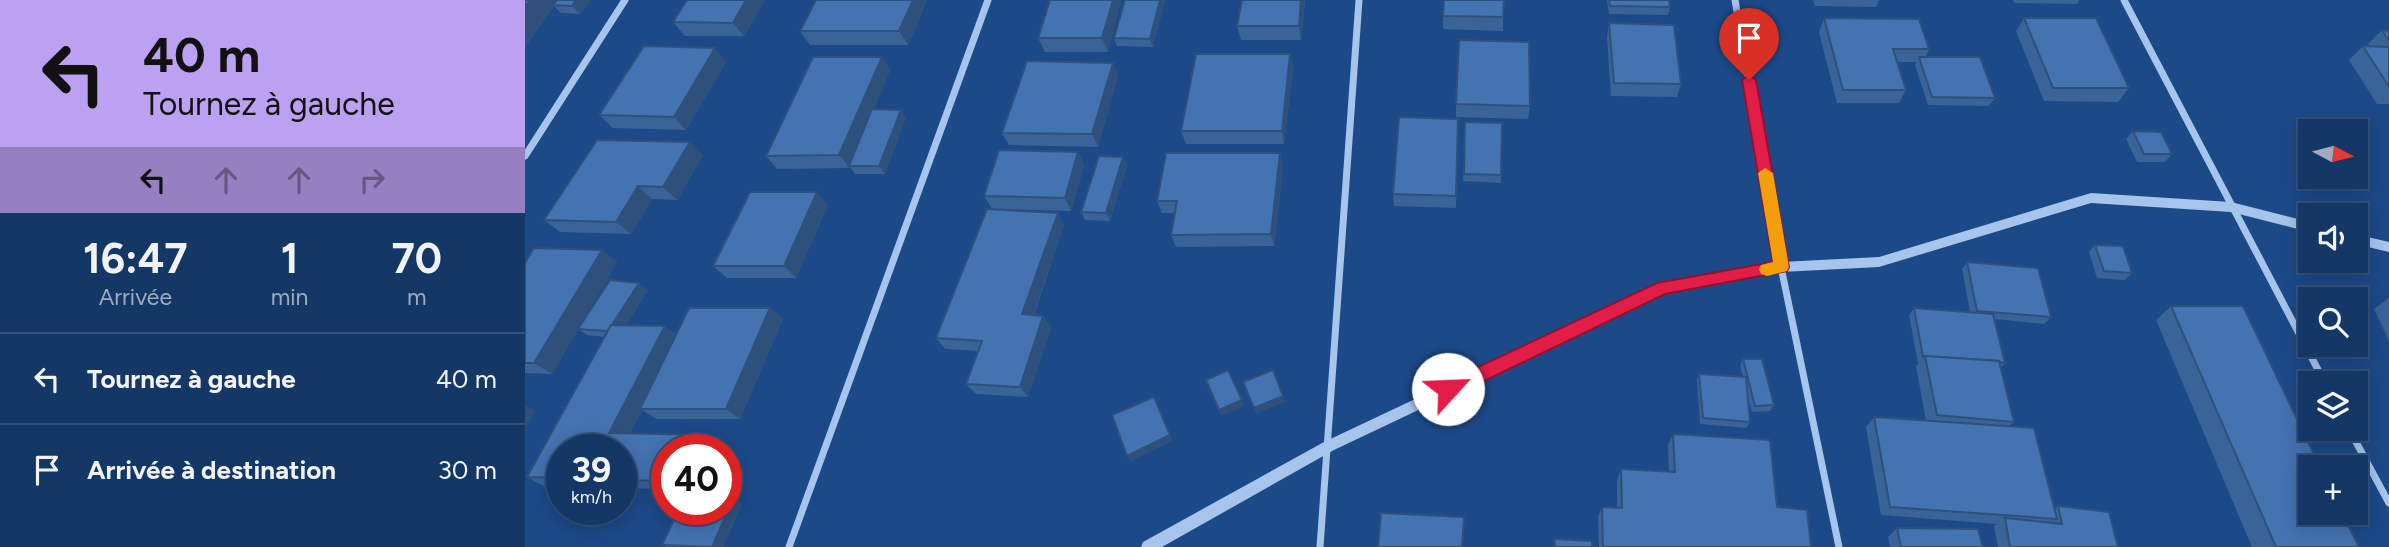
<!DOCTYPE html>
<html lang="fr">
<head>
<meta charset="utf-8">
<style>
	body { margin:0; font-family:Figtree,sans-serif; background:#22426f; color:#f1f3f6; height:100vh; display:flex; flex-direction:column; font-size:26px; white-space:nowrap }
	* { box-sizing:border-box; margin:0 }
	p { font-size:23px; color:#9dacbf }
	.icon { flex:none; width:38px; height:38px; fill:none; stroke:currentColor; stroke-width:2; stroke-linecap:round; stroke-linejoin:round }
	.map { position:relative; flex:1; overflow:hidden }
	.drawer { display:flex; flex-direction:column; background:#153766; width:525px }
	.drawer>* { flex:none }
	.top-card { background:#bca0f2; color:#111; overflow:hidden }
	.needle { width:46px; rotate:97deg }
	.buttons { position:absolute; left:1773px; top:119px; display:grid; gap:14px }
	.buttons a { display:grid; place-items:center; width:70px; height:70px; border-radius:0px; background:#153766; box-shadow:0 4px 18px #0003,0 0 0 2px #34517a; font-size:35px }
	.speed { position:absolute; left:21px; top:434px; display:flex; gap:14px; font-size:35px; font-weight:700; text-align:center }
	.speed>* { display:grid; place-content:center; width:91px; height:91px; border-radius:50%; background:#153766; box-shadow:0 4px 18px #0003,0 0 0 2px #34517a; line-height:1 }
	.speed small { font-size:18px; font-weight:400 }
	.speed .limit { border:10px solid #d22; background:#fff; color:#111 }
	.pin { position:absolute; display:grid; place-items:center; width:60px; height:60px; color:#fff; margin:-72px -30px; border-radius:50% 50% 50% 0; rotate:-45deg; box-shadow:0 0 7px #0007 }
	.pin .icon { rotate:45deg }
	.me { position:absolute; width:77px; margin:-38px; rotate:65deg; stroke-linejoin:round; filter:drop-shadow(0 0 5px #0008) }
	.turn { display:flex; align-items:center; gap:24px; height:147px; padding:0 28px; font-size:32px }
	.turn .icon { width:91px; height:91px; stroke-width:2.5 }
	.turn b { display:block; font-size:49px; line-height:60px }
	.lanes { display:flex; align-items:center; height:66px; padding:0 28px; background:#0003; justify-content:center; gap:35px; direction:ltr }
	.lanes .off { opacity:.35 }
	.eta { display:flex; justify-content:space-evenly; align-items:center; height:119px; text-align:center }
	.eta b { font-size:42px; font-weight:700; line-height:49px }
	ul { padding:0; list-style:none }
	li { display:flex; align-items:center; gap:21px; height:91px; padding:0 28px; border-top:2px solid #34517a }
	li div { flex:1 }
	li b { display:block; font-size:26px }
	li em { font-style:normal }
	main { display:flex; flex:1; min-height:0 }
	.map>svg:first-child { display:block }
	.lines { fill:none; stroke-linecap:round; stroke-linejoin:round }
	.minor { stroke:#a6c4ec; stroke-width:7 }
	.tertiary { fill:#a6c4ec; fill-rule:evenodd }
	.wall { fill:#3a6398 }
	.shaded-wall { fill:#30507c }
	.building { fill:#4473b1; stroke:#30507c; stroke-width:2 }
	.route { fill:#e11d48; stroke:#92132f; stroke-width:2 }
	.slow { fill:#f59e0b }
</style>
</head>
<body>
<main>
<section class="drawer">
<div class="top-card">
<div class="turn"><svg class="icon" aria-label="left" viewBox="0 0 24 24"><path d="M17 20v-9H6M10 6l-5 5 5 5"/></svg><div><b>40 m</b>Tournez à gauche</div></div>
<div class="lanes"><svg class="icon" aria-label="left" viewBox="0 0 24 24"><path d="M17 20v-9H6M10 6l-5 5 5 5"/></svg><svg class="icon off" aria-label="ahead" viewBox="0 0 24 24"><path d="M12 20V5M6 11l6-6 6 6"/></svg><svg class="icon off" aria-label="ahead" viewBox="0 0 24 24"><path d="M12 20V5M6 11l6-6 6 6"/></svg><svg class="icon off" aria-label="right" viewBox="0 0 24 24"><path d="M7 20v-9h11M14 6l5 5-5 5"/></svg></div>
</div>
<div class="eta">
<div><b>16:47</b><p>Arrivée</p></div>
<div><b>1</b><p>min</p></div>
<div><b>70</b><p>m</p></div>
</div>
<ul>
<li><svg class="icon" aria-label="left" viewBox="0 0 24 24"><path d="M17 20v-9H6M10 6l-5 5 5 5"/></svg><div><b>Tournez à gauche</b></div><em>40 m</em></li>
<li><svg class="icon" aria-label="arrive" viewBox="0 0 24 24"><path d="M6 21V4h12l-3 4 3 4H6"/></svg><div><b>Arrivée à destination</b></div><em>30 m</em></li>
</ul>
</section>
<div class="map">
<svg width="1864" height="547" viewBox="0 0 1864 547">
	<rect width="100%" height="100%" fill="#1c4988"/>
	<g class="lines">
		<!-- minor -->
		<g class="minor">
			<polyline points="1210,0 1256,267 1314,547"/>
			<polyline points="1599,0 1800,383"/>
			<polyline points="0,156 100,0"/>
			<polyline points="1824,429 1864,503"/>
			<polyline points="264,547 463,0"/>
			<polyline points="795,547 834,0"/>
		</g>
		<!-- tertiary -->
		<g class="tertiary">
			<polygon points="1566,193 1706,202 1785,222 1785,232 1706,212 1566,203 1354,267 1256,272 1140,293 809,450 637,547 616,547 618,542 799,442 1134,284 1256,262 1354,257"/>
			<polygon points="1830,234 1864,242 1864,252 1830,244"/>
		</g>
	</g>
	<!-- wall -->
	<g class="wall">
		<polygon points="0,0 65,0 55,14 36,13 29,6 0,47"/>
		<polygon points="240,0 219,36 160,36 148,22"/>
		<polygon points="291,0 402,0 383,45 285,45 275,31"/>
		<polygon points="596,0 583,52 520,52 513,38"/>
		<polygon points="600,0 640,0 628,47 592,46 589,38"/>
		<polygon points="717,0 780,0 776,40 716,40 712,26"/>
		<polygon points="1082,0 1144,0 1145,7 1143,15 1084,14"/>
		<polygon points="1288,0 1354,0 1351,7 1290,6"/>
		<polygon points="1488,0 1554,0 1552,4 1489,3"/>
		<polygon points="918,16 978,17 978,31 918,29"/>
		<polygon points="1299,18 1404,49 1400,57 1470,98 1464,106 1403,105 1390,65 1391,62 1372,62 1381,90 1374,103 1312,103 1294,32"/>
		<polygon points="1499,18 1604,88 1593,102 1519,101 1491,31"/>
		<polygon points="1084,23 1156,84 1152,97 1086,96 1082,37"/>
		<polygon points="1857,30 1864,31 1864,104 1852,104 1824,60 1838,46 1845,47 1843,44"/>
		<polygon points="357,57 365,70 349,109 381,117 360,174 330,174 325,167 325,168 252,169 241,156"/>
		<polygon points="201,62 161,130 88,128 74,115"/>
		<polygon points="768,67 759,144 661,144 656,131"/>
		<polygon points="593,76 573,147 484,145 477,133"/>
		<polygon points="931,104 1005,106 1003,119 931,117"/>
		<polygon points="933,119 931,208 869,206 868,194"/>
		<polygon points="940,122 977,123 976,183 938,181"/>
		<polygon points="1608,131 1647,154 1640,162 1612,162 1601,139"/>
		<polygon points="553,152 559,165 546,211 467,209 459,196"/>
		<polygon points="178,155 152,200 127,199 106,234 35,232 19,220"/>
		<polygon points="598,157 602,165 585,221 560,220 556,212"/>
		<polygon points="758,166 749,246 651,247 646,235 650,213 637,213 632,201"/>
		<polygon points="303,205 271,278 202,278 188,266"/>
		<polygon points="533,213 539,225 509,315 518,316 526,327 503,397 451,394 441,384 453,351 420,349 411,338"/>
		<polygon points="1570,245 1607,273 1600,280 1572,278 1564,252"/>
		<polygon points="77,250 92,262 54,327 123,290 101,325 140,326 151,335 258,319 215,419 131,419 117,410 105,433 201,444 142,450 142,489 96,488 96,450 37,450 37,487 20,487 2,477 80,337 62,335 53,329 27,374 0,373 0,263"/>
		<polygon points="1442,262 1526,317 1519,324 1470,319 1480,363 1476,367 1489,422 1484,426 1530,509 1533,506 1593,547 1473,547 1469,526 1472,524 1356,515 1341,427 1349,417 1401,421 1391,366 1394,363 1393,363 1384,315 1389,308 1445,312 1437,269"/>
		<polygon points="1864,298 1864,341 1849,309"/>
		<polygon points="1646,306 1834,547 1727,547 1631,320"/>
		<polygon points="1218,359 1249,405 1245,411 1227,412 1222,394 1225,422 1221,428 1175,424 1172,380 1174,374 1218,377 1215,366"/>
		<polygon points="1148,434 1252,507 1286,547 1074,547 1073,517 1077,507 1092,508 1092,480 1096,469 1144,472 1143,445"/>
		<polygon points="217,504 198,547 142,547 137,545"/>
		<polygon points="1372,528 1458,547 1365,547 1363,537"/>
	</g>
	<!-- shaded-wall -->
	<g class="shaded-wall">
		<polygon points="5,0 33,0 0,47 0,7"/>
		<polygon points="51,0 65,0 55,14 47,6"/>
		<polygon points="221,0 240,0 219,36 208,23"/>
		<polygon points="388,0 402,0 383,45 374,31"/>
		<polygon points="588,0 596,0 583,52 577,38"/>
		<polygon points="635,0 640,0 628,47 625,39"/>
		<polygon points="776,0 780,0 776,40 774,26"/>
		<polygon points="190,48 201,62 161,130 149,117"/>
		<polygon points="765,54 768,67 759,144 757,131"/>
		<polygon points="357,57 365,70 325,168 314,155"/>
		<polygon points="588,63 593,76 573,147 567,134"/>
		<polygon points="376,110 381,117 360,174 354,166"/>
		<polygon points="165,142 178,155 152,200 138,187"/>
		<polygon points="553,152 559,165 546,211 540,198"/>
		<polygon points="755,153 758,166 749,246 746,234"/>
		<polygon points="598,157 602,165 585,221 581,213"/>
		<polygon points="113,186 127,199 106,234 91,222"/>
		<polygon points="292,192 303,205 271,278 259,266"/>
		<polygon points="533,213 539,225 505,325 497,314"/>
		<polygon points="77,250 92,262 27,374 9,363"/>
		<polygon points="114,283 123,290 93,338 83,331"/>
		<polygon points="245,308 258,319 215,419 201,409"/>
		<polygon points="518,316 526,327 503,397 495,387"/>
		<polygon points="140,326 154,338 115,409 117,410 100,443 84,433"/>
		<polygon points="758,396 760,402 731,414 729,408"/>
		<polygon points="629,397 648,441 606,461 602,456"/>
		<polygon points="717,400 719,406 696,416 694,410"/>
		<polygon points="0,405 10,411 0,430"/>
		<polygon points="186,435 201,444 198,450 179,450"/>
		<polygon points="208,499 217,504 198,547 187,547"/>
	</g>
	<!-- building -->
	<g class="building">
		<polygon points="0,0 5,0 0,7"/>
		<polygon points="32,0 51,0 47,6 28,5"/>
		<polygon points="162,0 221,0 208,23 148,22"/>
		<polygon points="291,0 388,0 374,31 275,31"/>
		<polygon points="525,0 588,0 577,38 513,38"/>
		<polygon points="600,0 635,0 625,39 589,38"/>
		<polygon points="717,0 776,0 774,26 712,26"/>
		<polygon points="919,0 979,0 978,17 918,16"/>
		<polygon points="1084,0 1144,0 1145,7 1085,6"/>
		<polygon points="1299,18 1394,19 1404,49 1368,49 1381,90 1318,90"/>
		<polygon points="1499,18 1571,18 1604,88 1528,88"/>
		<polygon points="1084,23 1149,25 1156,84 1089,83"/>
		<polygon points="1857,30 1864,31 1864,41"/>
		<polygon points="934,40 1004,42 1005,106 931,104"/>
		<polygon points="119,46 190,48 149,117 74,115"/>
		<polygon points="1838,46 1864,47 1864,87"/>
		<polygon points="671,54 765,54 757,131 656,131"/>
		<polygon points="288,57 357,57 314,155 241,156"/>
		<polygon points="1394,57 1455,57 1470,98 1407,97"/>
		<polygon points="502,61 588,63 567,134 477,133"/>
		<polygon points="347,109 376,110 354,166 324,166"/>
		<polygon points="874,117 933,119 931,196 868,194"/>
		<polygon points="940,122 977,123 976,175 939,174"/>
		<polygon points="1608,131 1636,132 1647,154 1619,154"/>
		<polygon points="72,140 165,142 138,187 113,186 91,222 19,220"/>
		<polygon points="474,150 553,152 540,198 459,196"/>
		<polygon points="641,153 755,153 746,234 646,235 652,201 632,201"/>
		<polygon points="574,156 598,157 581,213 556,212"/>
		<polygon points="225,192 292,192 259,266 188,266"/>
		<polygon points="462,209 533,213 497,314 518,316 495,387 441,384 457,341 411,338"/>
		<polygon points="1570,245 1598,246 1607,273 1579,271"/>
		<polygon points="9,248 77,250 9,363 0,363 0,263"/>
		<polygon points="1442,262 1513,268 1526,317 1452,311"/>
		<polygon points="85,280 114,283 83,331 53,329"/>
		<polygon points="1646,306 1718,306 1795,467 1785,467 1785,513 1817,513 1834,547 1751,547"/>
		<polygon points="164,308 245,308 201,409 115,409"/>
		<polygon points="1389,308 1468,314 1480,363 1475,362 1474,361 1400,356 1400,357 1398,357"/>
		<polygon points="86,325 140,326 84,433 186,435 179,450 142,450 142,481 96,480 96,450 37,450 37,478 2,477"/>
		<polygon points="1400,356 1474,361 1489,422 1412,415"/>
		<polygon points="1218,359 1237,359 1249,405 1230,406"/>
		<polygon points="703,370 717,400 694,410 681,380"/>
		<polygon points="748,370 758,396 729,408 718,382"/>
		<polygon points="1174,374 1221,377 1225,422 1178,418"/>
		<polygon points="629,397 645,435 602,456 587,415"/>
		<polygon points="1349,417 1509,428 1532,519 1365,507"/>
		<polygon points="1148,434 1245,440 1252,507 1282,510 1286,547 1078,547 1077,507 1097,508 1096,469 1150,472"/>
		<polygon points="201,499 208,499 187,547 137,545 154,509 201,509"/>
		<polygon points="1533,506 1584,512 1593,547 1485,547 1480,518 1537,524"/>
		<polygon points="856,513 939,517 937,547 853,547"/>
		<polygon points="1372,528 1453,529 1458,547 1376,547"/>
		<polygon points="1029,539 1067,541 1067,547 1030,547"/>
	</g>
	<!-- route -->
	<polygon class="route" points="1224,75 1231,80 1264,267 1262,271 1140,294 930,395 923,397 917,395 915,389 917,384 1132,283 1248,262 1217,80"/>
	<!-- slow -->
	<polygon class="slow" points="1240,168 1248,173 1264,267 1262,271 1242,276 1236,274 1234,269 1236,265 1248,262 1233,173"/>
</svg>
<div class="buttons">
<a><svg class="needle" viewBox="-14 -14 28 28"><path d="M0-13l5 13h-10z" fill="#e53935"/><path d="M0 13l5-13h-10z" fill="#9dacbf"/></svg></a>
<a><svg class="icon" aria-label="sound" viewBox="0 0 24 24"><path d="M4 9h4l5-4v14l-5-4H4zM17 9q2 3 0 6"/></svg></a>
<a><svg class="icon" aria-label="search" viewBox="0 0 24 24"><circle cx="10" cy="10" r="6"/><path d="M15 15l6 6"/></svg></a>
<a><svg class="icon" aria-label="layers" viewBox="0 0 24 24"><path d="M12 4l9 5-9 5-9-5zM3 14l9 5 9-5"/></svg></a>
<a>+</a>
</div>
<div class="speed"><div>39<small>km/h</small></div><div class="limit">40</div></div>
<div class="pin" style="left:1224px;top:80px;background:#d93025"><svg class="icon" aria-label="arrive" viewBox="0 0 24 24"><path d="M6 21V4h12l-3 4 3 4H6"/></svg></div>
<svg class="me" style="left:923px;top:389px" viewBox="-20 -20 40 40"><circle r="19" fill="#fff"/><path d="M0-13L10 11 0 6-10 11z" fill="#e11d48"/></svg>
</div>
</main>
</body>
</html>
